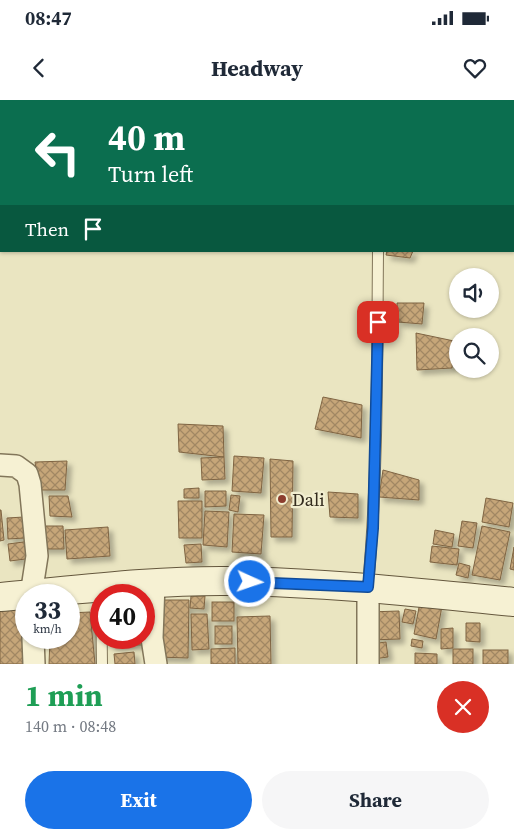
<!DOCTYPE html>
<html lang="en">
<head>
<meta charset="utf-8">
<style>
	body { margin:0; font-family:"Source Serif 4",serif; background:#f6f6f7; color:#1f2937; height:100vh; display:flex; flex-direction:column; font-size:19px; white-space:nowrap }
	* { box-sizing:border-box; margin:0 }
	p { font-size:16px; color:#747a83 }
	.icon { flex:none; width:28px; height:28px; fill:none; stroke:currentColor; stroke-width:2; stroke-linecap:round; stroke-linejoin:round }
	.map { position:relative; height:564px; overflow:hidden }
	.side { display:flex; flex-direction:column; background:#fff; flex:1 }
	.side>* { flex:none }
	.banner { position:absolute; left:0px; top:0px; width:515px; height:152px; box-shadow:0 1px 4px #0004; background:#0b6e4f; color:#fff; overflow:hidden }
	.controls { position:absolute; left:449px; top:168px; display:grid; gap:10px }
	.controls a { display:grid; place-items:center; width:50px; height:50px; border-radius:50%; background:#fff; box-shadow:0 1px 4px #0004; font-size:25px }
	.speed { position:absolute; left:15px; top:484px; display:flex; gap:10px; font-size:25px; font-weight:700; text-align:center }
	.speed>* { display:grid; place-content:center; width:65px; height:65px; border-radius:50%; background:#fff; box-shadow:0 1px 4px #0004; line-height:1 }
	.speed small { font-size:12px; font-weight:400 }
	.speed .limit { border:8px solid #d22; background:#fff; color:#111 }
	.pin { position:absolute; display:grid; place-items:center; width:42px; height:42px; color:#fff; margin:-21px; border-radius:10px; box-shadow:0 2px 8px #0006 }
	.me { position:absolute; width:55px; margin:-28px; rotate:93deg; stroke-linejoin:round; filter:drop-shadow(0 0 4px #0008) }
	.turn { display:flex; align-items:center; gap:18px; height:105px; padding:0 25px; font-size:22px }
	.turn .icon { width:65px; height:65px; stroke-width:2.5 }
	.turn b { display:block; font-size:35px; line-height:42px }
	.then { display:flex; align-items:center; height:48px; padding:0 25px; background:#0003; gap:10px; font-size:19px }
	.round { display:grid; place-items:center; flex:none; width:52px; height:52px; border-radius:26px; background:#f6f6f7 }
	.overview { display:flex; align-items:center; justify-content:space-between; height:85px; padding:0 25px }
	h1 { font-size:30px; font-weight:700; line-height:38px; color:#1e9e55 }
	.action { display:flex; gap:10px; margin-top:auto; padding:10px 25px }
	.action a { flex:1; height:58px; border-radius:30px; background:#1a73e8; color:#fff; font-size:20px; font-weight:700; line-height:58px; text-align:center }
	.action a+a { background:#f6f6f7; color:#1f2937 }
	.status { display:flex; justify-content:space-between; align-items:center; height:35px; padding:0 25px; background:#fff; direction:ltr }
	.status svg { height:14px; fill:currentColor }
	header { display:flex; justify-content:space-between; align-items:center; height:65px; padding:0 25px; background:#fff; font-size:22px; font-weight:700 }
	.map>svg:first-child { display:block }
	.building { fill:url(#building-cross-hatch); stroke:#7f6442; filter:url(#shadow) }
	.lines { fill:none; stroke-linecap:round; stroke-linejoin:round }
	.lane-casing { stroke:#82765a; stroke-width:12 }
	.street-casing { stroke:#82765a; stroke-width:24 }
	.secondary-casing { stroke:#64573d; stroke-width:30 }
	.lane { stroke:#f6f1d3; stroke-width:10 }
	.street { stroke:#f6f1d3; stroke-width:21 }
	.secondary { stroke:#f6f1d3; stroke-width:28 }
	.route-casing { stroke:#114b97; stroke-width:12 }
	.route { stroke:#1a73e8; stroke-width:9 }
	.poi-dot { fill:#8c3d2e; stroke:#f2eed0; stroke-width:2 }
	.labels { text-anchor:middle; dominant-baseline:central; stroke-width:4.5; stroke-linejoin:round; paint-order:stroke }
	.poi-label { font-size:18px; fill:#332b1d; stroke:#f2eed0; text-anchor:start }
</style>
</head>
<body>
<div class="status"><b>08:47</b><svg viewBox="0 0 49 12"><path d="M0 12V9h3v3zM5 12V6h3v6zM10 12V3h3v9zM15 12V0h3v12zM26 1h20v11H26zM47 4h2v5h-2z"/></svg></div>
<header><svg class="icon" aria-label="back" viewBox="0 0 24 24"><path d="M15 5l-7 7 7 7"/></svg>Headway<svg class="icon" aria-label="heart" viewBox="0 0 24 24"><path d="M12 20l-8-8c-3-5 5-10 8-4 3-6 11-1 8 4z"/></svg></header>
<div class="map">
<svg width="514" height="564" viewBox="0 0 514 564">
	<defs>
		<pattern id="building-cross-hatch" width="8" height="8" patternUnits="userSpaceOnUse" patternTransform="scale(1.25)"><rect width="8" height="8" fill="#c6a679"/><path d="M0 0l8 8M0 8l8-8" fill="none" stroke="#a18763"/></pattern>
		<filter id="shadow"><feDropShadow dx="4.5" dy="4.5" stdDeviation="2.5" flood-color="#0004"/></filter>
	</defs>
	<rect width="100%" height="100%" fill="#eae5c1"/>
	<!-- building -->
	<g class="building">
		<polygon points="387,151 413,151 410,158 386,155"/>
		<polygon points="397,203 424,203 422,224 398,222"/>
		<polygon points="416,233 454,241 452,268 417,270"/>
		<polygon points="323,297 362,305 361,338 315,329"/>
		<polygon points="178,324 223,326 224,357 179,352"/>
		<polygon points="234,356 264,358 261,393 232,391"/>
		<polygon points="224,357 225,379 202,380 201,358"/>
		<polygon points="270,359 293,361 292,437 271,437"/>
		<polygon points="67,361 65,390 39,390 35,362"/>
		<polygon points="383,370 419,380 419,400 379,397"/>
		<polygon points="199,388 199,398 184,398 184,389"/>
		<polygon points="205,391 226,391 226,406 205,407"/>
		<polygon points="328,392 358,394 358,418 330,417"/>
		<polygon points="231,395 240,396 238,412 229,410"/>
		<polygon points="49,396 68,396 72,417 50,416"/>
		<polygon points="486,398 513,403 509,427 482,422"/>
		<polygon points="178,401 202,401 202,438 179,438"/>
		<polygon points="0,410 1,410 4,440 0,441"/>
		<polygon points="205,411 229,412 227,447 203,445"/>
		<polygon points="234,414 264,415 261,454 232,452"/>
		<polygon points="24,417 25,438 8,439 7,418"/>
		<polygon points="462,421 477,423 473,448 458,446"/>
		<polygon points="40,426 63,426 64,449 40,449"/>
		<polygon points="482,426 510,432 500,480 472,475"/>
		<polygon points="108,427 110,456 67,459 65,430"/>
		<polygon points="435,430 454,434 452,447 433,444"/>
		<polygon points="31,441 33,458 10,461 8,444"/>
		<polygon points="201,444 202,462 186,463 184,445"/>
		<polygon points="432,446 459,449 457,465 430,462"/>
		<polygon points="514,447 514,470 510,469"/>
		<polygon points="459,463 470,466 468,478 456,475"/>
		<polygon points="191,496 205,496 204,509 190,508"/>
		<polygon points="157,500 189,500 188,558 157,557"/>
		<rect x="212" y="502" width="22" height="19"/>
		<polygon points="420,502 442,506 436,539 414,534"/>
		<polygon points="0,506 21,506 27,564 0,564"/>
		<polygon points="405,509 416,511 413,524 402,522"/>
		<polygon points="399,511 400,539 369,540 368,512"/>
		<polygon points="90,512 95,564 49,564 50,538 69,538 69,513"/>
		<polygon points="191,514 207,514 209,549 192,550"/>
		<polygon points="270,516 271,564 238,564 237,517"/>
		<polygon points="466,523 480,523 480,542 466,541"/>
		<rect x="215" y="526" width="17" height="18"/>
		<polygon points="453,528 453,548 441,549 441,529"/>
		<polygon points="111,538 144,538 146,545 111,545"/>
		<polygon points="412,539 423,541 422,548 411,546"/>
		<polygon points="386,542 388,557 373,559 371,544"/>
		<polygon points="235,548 235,564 211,564 211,549"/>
		<rect x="453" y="549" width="20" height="15"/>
		<rect x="483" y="550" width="25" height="14"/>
		<polygon points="134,552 135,564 115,564 114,554"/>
		<polygon points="415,553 437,554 437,564 415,564"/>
	</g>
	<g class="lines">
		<!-- lane casing -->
		<g class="lane-casing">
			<g id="lane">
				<path d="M368,486C378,375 377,263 378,152"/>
				<polyline points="101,489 102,564"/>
			</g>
		</g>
		<!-- street casing -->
		<g class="street-casing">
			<g id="street">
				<polyline points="0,365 16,366 27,374 30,384 37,456 31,495"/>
				<polyline points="154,483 152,538 156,564"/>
				<polyline points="368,487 368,564"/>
				<polyline points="33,538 34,564"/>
			</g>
		</g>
		<!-- secondary casing -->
		<g class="secondary-casing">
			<path id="secondary" d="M0,497C77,490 154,480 231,481C325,482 420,493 514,502"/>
		</g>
		<!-- lane -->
		<use href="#lane" class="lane"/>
		<!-- street -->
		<use href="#street" class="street"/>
		<!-- secondary -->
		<use href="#secondary" class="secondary"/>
	</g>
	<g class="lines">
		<!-- route casing -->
		<g class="route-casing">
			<polyline id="route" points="250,482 368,487 373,428 378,222"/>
		</g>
		<!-- route -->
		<use href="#route" class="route"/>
	</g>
	<!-- markers -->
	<circle class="poi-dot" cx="282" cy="399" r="5"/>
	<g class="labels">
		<!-- poi labels -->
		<g class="poi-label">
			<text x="292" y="399">Dali</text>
		</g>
	</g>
</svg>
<div class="controls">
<a><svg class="icon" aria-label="sound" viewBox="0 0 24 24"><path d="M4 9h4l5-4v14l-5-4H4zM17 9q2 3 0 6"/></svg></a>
<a><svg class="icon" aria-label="search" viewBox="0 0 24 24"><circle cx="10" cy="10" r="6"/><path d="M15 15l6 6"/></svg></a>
</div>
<div class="speed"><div>33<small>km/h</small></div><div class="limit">40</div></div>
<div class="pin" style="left:378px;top:222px;background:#d93025"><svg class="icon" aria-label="arrive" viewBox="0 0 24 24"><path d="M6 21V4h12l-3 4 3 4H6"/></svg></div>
<svg class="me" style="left:250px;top:482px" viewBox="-20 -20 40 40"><circle r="17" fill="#1a73e8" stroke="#fff" stroke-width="3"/><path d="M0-11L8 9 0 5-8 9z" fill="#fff"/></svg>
<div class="banner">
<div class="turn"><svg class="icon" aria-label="left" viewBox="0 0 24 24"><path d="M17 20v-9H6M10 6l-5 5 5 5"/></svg><div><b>40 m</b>Turn left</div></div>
<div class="then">Then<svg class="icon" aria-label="arrive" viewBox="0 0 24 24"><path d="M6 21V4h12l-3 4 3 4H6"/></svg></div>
</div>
</div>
<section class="side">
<div class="overview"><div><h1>1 min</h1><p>140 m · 08:48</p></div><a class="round" style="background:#d93025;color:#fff"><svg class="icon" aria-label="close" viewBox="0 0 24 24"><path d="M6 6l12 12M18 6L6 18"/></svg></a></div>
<div class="action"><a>Exit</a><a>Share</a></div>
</section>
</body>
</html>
